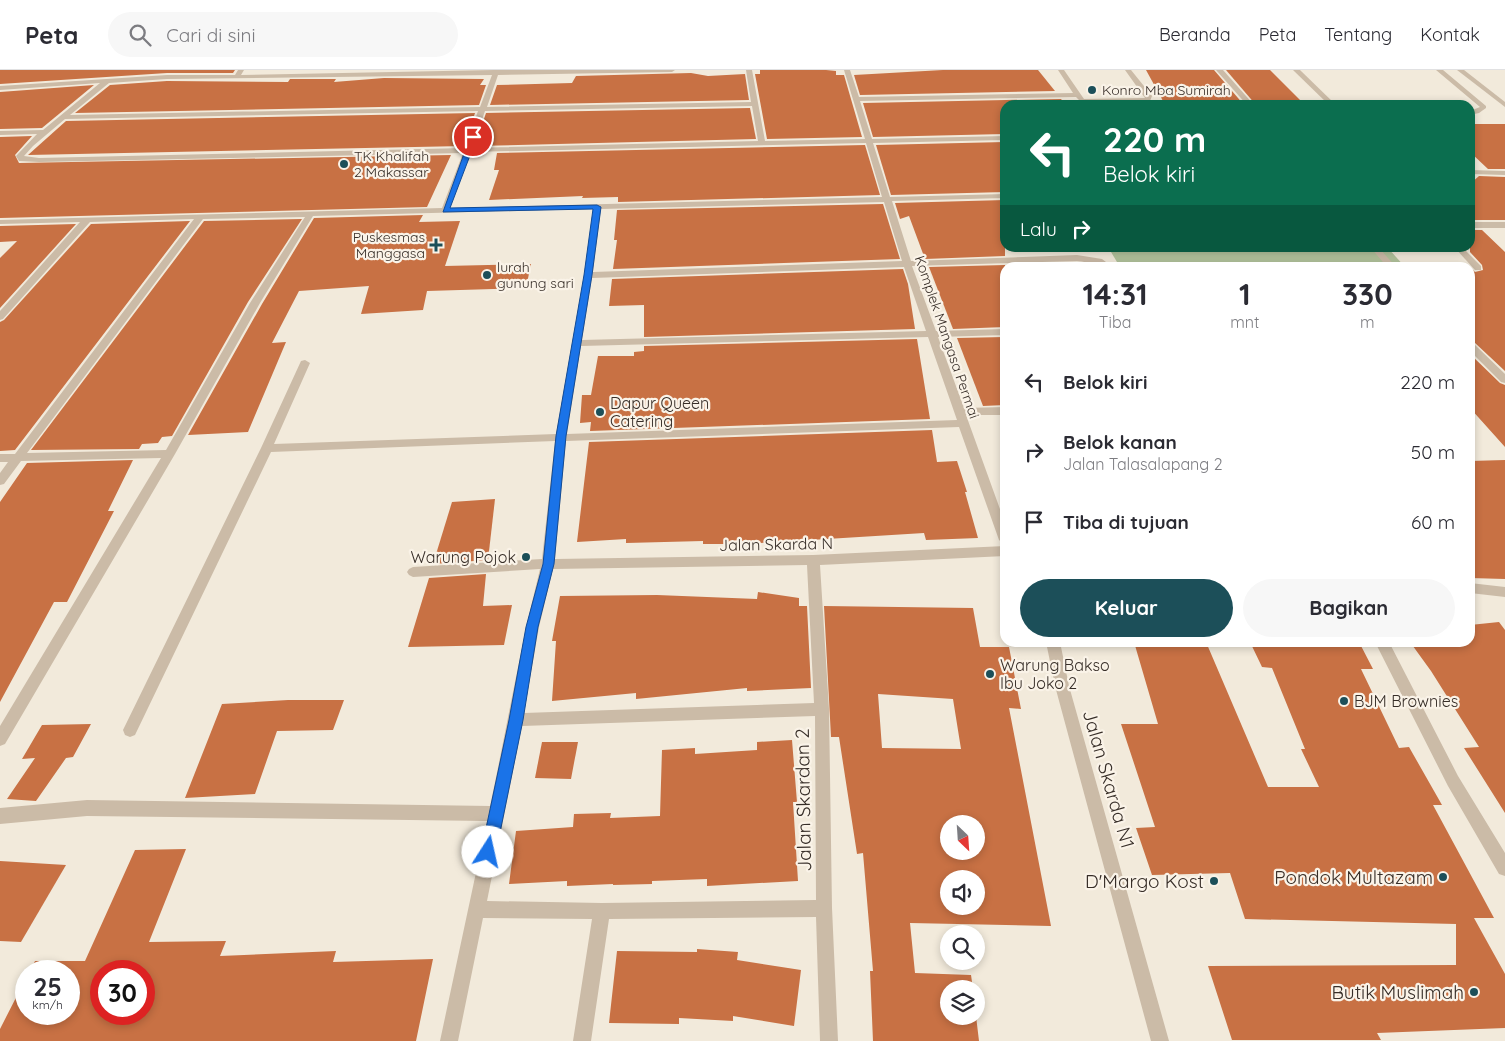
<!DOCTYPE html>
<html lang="id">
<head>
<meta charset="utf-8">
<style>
	body { margin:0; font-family:Quicksand,sans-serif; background:#f7f7f7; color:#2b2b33; height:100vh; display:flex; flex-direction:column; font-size:19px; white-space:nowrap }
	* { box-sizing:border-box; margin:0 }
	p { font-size:16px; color:#7c7c81 }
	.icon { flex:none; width:28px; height:28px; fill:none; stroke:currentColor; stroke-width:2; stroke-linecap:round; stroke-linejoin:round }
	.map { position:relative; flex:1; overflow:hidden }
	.panel { position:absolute; left:1000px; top:192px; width:475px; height:385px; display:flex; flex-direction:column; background:#fff; border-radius:15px; box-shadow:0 2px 8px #0003 }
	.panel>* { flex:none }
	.banner { position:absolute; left:1000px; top:30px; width:475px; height:152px; border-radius:15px; box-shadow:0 2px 8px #0003; background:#0b6e4f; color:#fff; overflow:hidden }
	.needle { width:32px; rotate:155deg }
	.tools { position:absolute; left:940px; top:745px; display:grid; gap:10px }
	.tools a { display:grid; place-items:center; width:45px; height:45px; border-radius:50%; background:#fff; box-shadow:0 2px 8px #0003; font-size:25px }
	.speed { position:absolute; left:15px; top:890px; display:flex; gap:10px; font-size:25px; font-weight:700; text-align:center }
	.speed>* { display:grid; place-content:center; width:65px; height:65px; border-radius:50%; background:#fff; box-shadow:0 2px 8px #0003; line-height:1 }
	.speed small { font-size:12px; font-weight:400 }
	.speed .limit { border:8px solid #d22; background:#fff; color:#111 }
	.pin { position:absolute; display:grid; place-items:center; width:42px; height:42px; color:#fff; margin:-21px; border:2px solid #fff; border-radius:50%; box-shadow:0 1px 5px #0007 }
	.me { position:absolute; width:55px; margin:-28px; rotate:10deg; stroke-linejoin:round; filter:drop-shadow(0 0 4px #0008) }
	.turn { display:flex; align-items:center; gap:18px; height:105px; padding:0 20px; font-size:22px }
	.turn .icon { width:65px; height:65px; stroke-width:2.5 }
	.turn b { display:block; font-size:35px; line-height:42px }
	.then { display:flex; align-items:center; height:48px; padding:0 20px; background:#0003; gap:10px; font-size:19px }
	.eta { display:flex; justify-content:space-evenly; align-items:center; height:85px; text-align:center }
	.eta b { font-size:30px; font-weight:800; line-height:35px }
	.primary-button { display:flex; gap:10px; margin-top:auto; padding:10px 20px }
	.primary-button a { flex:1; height:58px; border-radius:30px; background:#1c4f59; color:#fff; font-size:20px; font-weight:800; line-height:58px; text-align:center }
	.primary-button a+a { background:#f7f7f7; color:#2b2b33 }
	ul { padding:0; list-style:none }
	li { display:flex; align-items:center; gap:15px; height:70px; padding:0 20px }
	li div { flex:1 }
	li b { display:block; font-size:19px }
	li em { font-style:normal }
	header { display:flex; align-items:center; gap:30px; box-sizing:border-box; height:70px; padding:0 25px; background:#fff; border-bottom:1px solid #e1e1e2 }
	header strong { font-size:24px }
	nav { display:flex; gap:28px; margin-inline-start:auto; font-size:18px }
	.search { width:350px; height:45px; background:#f7f7f7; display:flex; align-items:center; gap:12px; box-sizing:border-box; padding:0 18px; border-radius:28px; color:#7c7c81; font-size:19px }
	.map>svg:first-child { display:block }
	.green { fill:#b1c29b }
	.building { fill:#c87144; fill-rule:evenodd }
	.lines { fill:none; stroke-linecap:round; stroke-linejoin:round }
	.minor { fill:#cbbba7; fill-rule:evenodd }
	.route { fill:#1a73e8; stroke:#114b97 }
	.poi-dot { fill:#1c4f59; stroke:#faf3e8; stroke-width:2 }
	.labels { text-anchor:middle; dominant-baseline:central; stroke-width:4.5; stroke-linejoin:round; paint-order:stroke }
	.far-poi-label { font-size:14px; fill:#372e28; stroke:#faf3e8; text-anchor:start }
	.far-street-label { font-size:14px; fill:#372e28; stroke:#faf3e8 }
	.poi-label { font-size:16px; fill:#372e28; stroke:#faf3e8; text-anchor:start }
	.street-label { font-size:16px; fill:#372e28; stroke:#faf3e8 }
	.near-street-label { font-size:19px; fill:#372e28; stroke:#faf3e8 }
	.near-poi-label { font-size:19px; fill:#372e28; stroke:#faf3e8; text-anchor:end }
</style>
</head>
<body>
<header>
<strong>Peta</strong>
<div class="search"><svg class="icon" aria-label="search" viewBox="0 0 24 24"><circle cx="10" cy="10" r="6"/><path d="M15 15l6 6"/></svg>Cari di sini</div>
<nav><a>Beranda</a><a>Peta</a><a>Tentang</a><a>Kontak</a></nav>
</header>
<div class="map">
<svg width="1505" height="971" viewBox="0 0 1505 971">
	<rect width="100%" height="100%" fill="#f2eadb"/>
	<!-- green -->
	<polygon class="green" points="1121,178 1388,178 1405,197 1120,197 1111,182"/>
	<!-- building -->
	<g class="building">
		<polygon points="0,0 235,0 233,3 167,3 0,14"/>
		<polygon points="760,0 826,0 836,1 836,5 844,5 862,67 767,69 755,4 760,4"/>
		<polygon points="943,0 1038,0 1055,21 860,25 854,5"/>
		<polygon points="1146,0 1214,0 1244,35 1205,35 1203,33 1163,31"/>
		<polygon points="1226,0 1270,0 1305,35 1256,35"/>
		<polygon points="691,3 708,6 745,4 749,30 490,35 497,15 572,13 576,6"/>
		<polygon points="384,8 484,9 480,15 486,15 479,35 75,43 110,15 167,11 288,12 290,9 336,9 334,12"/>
		<polygon points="94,15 42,58 0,59 0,22"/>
		<polygon points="1061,29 1066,35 1005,35 1005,64 873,67 863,33"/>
		<polygon points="750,38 756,69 475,76 486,43"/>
		<polygon points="475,43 464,76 28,85 66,51"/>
		<polygon points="1470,54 1505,54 1505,99 1488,99 1470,82"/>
		<polygon points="32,66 15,85 19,93 451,85 427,137 0,148 0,67"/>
		<polygon points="1005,72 1005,122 891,125 876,75"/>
		<polygon points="865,75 880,125 618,132 618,127 582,128 583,126 489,130 499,100 494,100 497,83"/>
		<polygon points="1479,106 1505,107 1505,150 1470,150 1470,114"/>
		<polygon points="1005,130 1005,186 925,189 909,146 900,149 895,133"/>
		<polygon points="883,134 900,189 613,199 617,170 614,170 617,140"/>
		<polygon points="423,145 419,152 460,151 445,196 531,194 526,218 427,221 423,240 361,244 369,216 299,221 272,273 286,272 248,362 188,365 262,234 314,148"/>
		<polygon points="302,149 248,232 172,366 162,367 158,373 142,374 139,379 31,380 204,151"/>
		<polygon points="190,151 15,380 0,381 0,252 4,250 91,154"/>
		<polygon points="76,154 0,238 0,188 17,171 0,172 0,156"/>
		<polygon points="1470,160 1482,160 1505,182 1505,301 1474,272 1470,270 1470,197 1475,202 1483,200 1482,195 1470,182"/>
		<polygon points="1005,195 1005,257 953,259 929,197"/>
		<polygon points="903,199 908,214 915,259 644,267 644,235 609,236 612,209"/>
		<polygon points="1005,267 1005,335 983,336 957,268"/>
		<polygon points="917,269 930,349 590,361 591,352 580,353 582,325 591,325 598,286 634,286 634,282 644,281 644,276"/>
		<polygon points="1470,284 1500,313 1505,315 1505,377 1470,338"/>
		<polygon points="932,360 937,392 957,391 967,422 965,422 978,468 926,470 924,463 745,474 703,474 703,471 626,473 626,469 577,472 589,372"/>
		<polygon points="133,390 108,441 114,441 67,532 54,532 0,632 0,432 27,393"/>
		<polygon points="1505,390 1505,509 1470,508 1470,391"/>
		<polygon points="495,429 488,490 433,494 452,432"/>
		<polygon points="486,504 483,536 512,535 504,575 408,577 429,508"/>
		<polygon points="758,522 799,528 799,536 807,536 811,618 747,621 747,618 636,629 636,623 552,631 556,571 552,571 560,526 657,525 757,529"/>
		<path d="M824,536L973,538L980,577H1009L1021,639L1009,638L1051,856L910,853L915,903L971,905L973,919H949V946H976L979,971H873L870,901H873L863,783L857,784L839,667H831ZM878,624L953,629L961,679L882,678ZM949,754H976V781H949ZM949,809H976V836H949Z"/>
		<polygon points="1499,552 1505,560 1505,743 1464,678 1479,677 1431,601 1410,572 1470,572 1470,555"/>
		<polygon points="1134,572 1206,572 1268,717 1319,717 1301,679 1305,679 1272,598 1262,597 1250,572 1359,572 1373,599 1361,599 1399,678 1409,677 1442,735 1433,735 1494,848 1474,848 1505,904 1505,958 1377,963 1381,970 1232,970 1208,896 1456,895 1456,854 1245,849 1230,803 1152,805 1136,758 1155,757 1121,654 1158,654"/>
		<polygon points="288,630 344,630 333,660 277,661 255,724 185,728 222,634"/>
		<polygon points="91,654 73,687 66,688 36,731 7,729 35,688 22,689 42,655"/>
		<polygon points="792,670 797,732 793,732 798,811 707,816 707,809 652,811 652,814 613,815 613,814 567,816 567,811 509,814 516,761 573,757 574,744 611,743 610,748 660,746 662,680 695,678 695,684 757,680 757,672"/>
		<polygon points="542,672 578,672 571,709 535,708"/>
		<path d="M186,779L149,872L226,871L220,886L336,881L333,892L433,889L416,971H0V959L26,908V944H69V901H30L35,891H85L135,780ZM101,901H144V944H101Z"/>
		<polygon points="0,791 66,795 21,872 0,871"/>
		<polygon points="697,879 738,882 737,890 801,900 794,956 733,946 733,951 679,948 679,954 609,953 617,881 697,882"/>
	</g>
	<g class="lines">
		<!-- minor -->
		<g class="minor">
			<path d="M238,0H244L241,5L494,0H675L672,2L498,5L487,37L751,32L746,0H752L765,71L865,69L844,0H850L859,27L1073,23L1058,0H1064L1084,29L1145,28L1125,0H1131L1152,26L1150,31L1148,32L1082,33L1076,27L860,31L872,69L1005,66V70L873,73L890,127L1005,124V128L892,131L911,191L1077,185L1102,189L1114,198C1101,198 1090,192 1077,191L912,196L936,261L1005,259V265L938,267L964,338L1005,337V345H966L1005,453V475L999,470L959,357L566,371L555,489L813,485L1005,476V486L820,495L829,639L832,838L838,971H820L816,847L609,849L591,971H573L592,849L483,848L458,971H440L487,751L87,746L0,754V738L87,730L490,736C507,657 520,578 540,499L413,507L409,505L407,502L409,499L413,497L542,489L555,371L271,382L135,665L130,667L125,665L123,660L261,378L301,291L305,290L310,293L274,374L556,364L584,205L593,139L313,146L260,233L175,384L5,674L0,676V656L161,388L21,391L4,414L0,415V403L8,392H0V384H15L194,149L90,152L3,249L0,250V241L80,152L0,154V150L442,138L463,83L39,92L19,91L16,86L37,64L0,65V61L43,60L100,13L0,20V16L167,5H235ZM492,5L480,37L70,45L109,13L167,9ZM752,36L758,71L472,78L485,41ZM478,41L465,78L39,88L24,86L33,76L65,49ZM866,73L882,127L450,138L470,82ZM884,132L902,191L593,202L601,139ZM305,147L250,233L166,380L27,383L203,149ZM904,197L926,261L582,270L592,208ZM928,267L957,350L567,364L581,276ZM807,495L814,633L524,643L539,557L553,499ZM815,646L816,830L602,833L487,831L522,656Z"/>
			<polygon points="1216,0 1223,0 1254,35 1247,35"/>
			<polygon points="1293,0 1300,0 1336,35 1329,35"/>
			<polygon points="1436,0 1443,0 1486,36 1486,38 1479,43 1470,45 1470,41 1480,37"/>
			<polygon points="1457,0 1464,0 1505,32 1505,37"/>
			<polygon points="1470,100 1505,101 1505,105 1470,104"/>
			<rect x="1470" y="152" width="35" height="6"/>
			<polygon points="1371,178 1379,178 1397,198 1388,198"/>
			<polygon points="1455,178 1463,178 1481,196 1481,200 1475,200"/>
			<polygon points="1470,272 1473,273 1505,304 1505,313 1501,312 1470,281"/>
			<polygon points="1470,513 1505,517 1505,527 1470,523"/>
			<polygon points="1046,572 1060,572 1069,616 1169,971 1151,971 1055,616"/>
			<polygon points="1375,572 1389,572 1458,706 1505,783 1505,806 1499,804 1448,716"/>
		</g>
	</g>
	<!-- route -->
	<polygon class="route" points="473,65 477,67 450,138 597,135 601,137 592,205 566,366 554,494 538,557 523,650 496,782 493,787 488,790 483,787 481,782 509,650 526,557 543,494 556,366 584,205 593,139 443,142 470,67"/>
	<!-- markers -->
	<g class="poi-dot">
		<circle cx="1092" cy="20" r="5"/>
		<circle cx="344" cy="94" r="5"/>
		<path d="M433.5 167.5h5v5h5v5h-5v5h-5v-5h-5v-5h5z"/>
		<circle cx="487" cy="205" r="5"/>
		<circle cx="600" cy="342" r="5"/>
		<circle cx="526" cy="487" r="5"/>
		<circle cx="990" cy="604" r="5"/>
		<circle cx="1344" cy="631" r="5"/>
		<circle cx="1443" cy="807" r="5"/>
		<circle cx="1214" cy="811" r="5"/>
		<circle cx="1474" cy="922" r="5"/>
	</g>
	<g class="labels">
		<!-- far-poi labels -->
		<g class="far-poi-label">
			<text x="1102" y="20">Konro Mba Sumirah</text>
			<text x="354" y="86">TK Khalifah<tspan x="354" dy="16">2 Makassar</tspan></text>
			<text x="425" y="167" text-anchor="end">Puskesmas<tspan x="425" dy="16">Manggasa</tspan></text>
			<text x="497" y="197">lurah<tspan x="497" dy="16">gunung sari</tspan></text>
		</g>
		<!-- far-street labels -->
		<g class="far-street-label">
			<text transform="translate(947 267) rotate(71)">Komplek Mangasa Permai</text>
		</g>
		<!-- poi labels -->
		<g class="poi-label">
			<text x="610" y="333">Dapur Queen<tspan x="610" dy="18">Catering</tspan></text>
			<text x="516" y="487" text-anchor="end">Warung Pojok</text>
			<text x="1000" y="595">Warung Bakso<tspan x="1000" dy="18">Ibu Joko 2</tspan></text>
			<text x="1354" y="631">BJM Brownies</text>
		</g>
		<!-- street labels -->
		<g class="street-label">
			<text transform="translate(776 474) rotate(-1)">Jalan Skarda N</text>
		</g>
		<!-- near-street labels -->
		<g class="near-street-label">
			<text transform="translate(1109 709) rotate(74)">Jalan Skarda N1</text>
			<text transform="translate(803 730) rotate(-91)">Jalan Skardan 2</text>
		</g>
		<!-- near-poi labels -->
		<g class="near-poi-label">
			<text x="1433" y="807">Pondok Multazam</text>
			<text x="1204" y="811">D'Margo Kost</text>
			<text x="1464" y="922">Butik Muslimah</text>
		</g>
	</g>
</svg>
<div class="tools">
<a><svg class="needle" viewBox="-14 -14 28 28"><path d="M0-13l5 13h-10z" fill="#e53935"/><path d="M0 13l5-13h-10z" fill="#7c7c81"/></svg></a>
<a><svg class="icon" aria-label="sound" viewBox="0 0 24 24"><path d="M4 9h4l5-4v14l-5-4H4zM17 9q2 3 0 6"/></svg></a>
<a><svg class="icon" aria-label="search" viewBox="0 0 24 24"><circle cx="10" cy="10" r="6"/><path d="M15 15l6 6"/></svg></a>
<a><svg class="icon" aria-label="layers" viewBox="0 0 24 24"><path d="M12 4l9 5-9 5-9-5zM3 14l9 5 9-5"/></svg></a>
</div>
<div class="speed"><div>25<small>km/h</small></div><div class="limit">30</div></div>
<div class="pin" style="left:473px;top:67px;background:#d93025"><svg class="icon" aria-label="arrive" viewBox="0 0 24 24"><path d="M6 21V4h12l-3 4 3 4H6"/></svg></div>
<svg class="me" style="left:488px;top:782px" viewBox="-20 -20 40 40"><circle r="19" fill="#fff"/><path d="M0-13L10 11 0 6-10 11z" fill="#1a73e8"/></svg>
<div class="banner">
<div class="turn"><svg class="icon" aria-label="left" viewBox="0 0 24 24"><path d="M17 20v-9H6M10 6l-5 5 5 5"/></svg><div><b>220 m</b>Belok kiri</div></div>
<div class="then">Lalu<svg class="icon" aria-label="right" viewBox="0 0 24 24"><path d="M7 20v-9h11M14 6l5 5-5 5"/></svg></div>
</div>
<section class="panel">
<div class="eta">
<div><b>14:31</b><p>Tiba</p></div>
<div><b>1</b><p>mnt</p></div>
<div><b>330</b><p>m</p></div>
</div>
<ul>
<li><svg class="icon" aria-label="left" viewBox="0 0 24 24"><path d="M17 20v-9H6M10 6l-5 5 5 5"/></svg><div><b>Belok kiri</b></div><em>220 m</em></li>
<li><svg class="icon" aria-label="right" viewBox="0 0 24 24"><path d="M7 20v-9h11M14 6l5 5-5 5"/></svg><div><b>Belok kanan</b><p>Jalan Talasalapang 2</p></div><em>50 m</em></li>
<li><svg class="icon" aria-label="arrive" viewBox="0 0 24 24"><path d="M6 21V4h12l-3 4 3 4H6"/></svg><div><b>Tiba di tujuan</b></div><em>60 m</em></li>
</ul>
<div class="primary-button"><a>Keluar</a><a>Bagikan</a></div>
</section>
</div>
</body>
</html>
